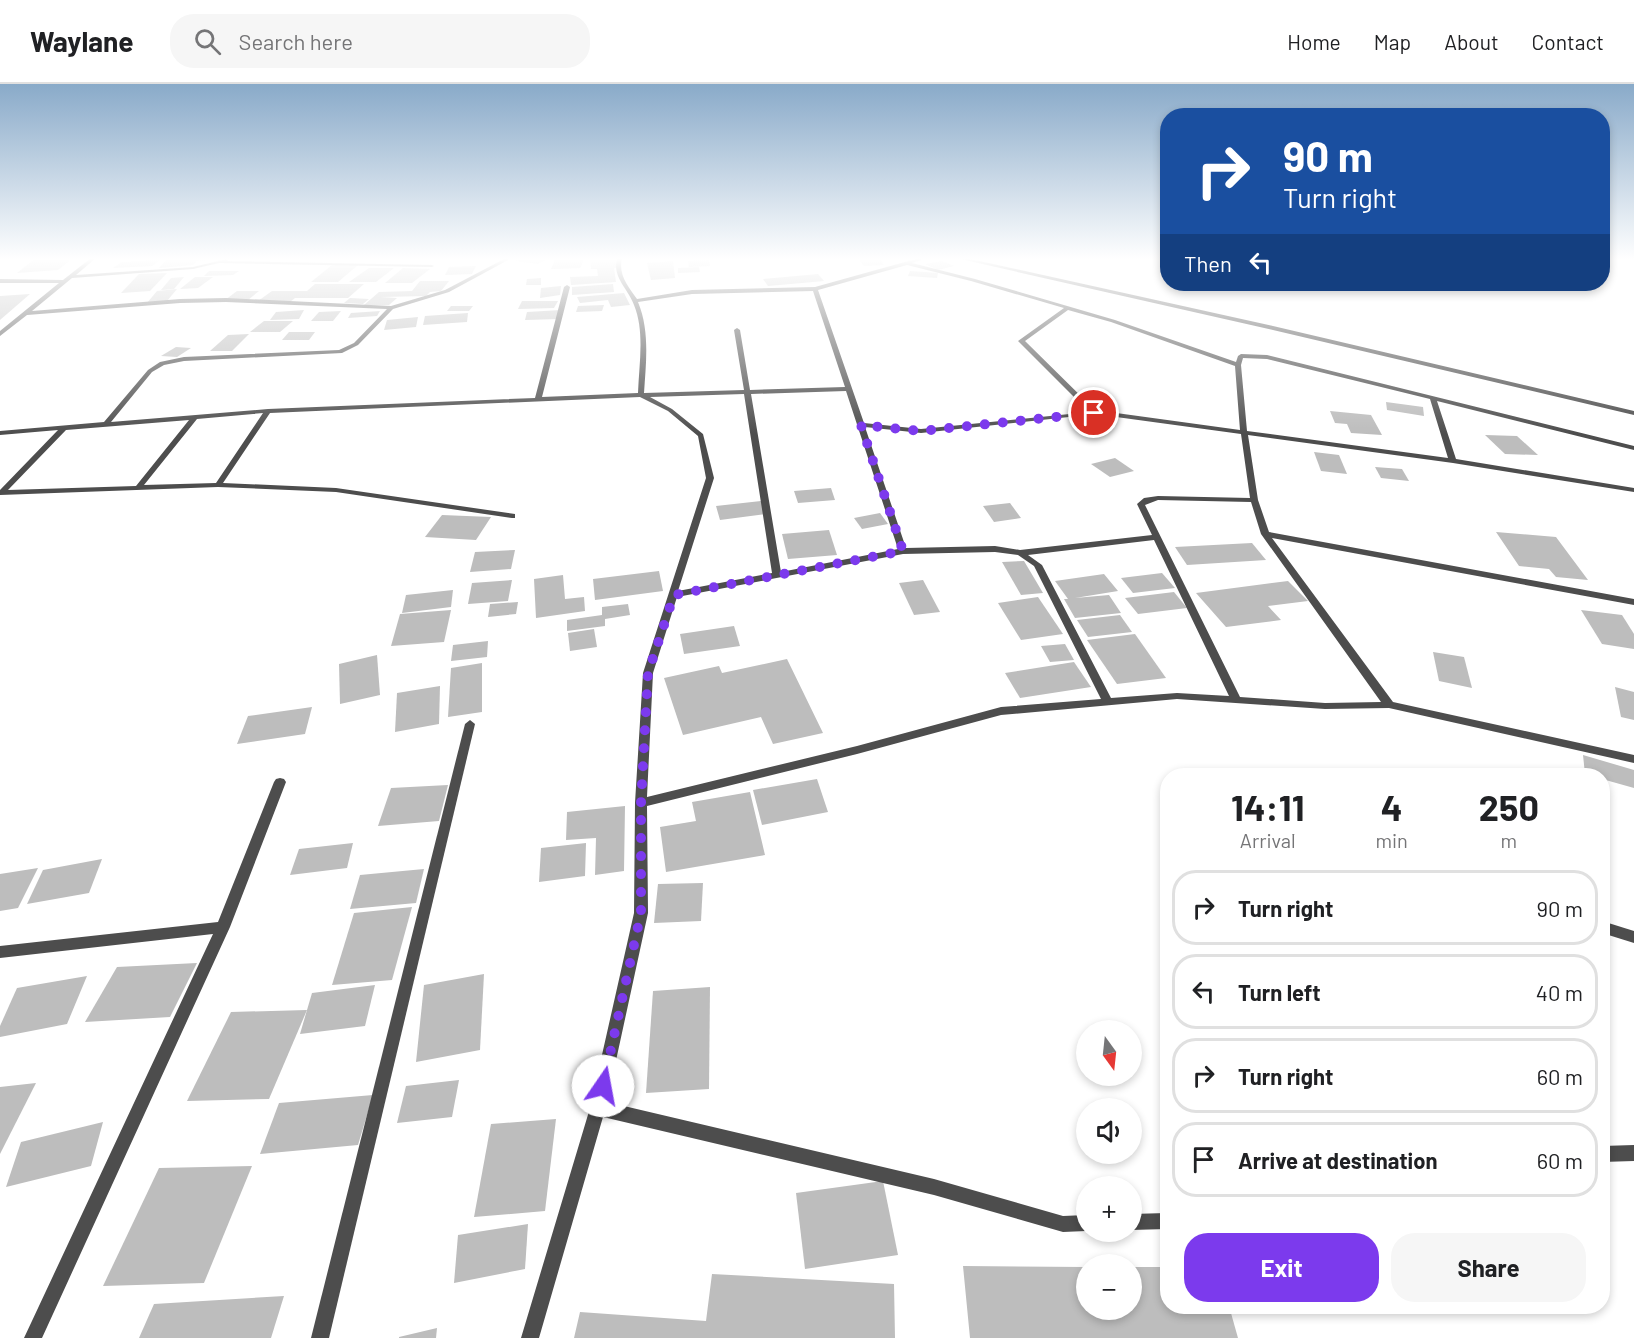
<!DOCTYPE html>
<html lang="en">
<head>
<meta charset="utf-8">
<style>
	body { margin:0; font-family:Barlow,sans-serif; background:#f6f6f6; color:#202124; height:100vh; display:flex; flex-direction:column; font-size:22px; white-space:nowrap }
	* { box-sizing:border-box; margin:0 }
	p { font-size:20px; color:#757577 }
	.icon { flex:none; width:33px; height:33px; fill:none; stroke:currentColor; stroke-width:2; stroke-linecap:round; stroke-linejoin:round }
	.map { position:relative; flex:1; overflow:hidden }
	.details { position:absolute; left:1160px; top:684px; width:450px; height:546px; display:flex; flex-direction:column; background:#fff; border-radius:24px; box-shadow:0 3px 9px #0003 }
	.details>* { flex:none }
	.banner { position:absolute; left:1160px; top:24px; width:450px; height:183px; border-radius:24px; box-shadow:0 3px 9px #0003; background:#1a4fa0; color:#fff; overflow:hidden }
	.needle { width:39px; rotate:165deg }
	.tools { position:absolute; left:1076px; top:936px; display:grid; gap:12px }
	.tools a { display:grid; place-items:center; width:66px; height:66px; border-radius:50%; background:#fff; box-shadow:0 3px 9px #0003; font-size:30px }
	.pin { position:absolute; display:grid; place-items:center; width:51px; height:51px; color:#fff; margin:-26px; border:3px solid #fff; border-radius:50%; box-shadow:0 2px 6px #0007 }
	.me { position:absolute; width:66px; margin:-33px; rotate:12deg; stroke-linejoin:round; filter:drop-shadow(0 0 4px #0008) }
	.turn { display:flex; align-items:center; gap:21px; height:126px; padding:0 24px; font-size:27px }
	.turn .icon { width:78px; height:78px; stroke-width:2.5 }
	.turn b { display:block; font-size:42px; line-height:51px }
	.then { display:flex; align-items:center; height:57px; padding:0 24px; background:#0003; gap:12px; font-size:22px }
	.eta { display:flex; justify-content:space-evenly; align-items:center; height:102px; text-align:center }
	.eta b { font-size:36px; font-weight:700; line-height:42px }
	.cta { display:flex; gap:12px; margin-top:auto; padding:12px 24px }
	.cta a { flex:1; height:69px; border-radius:24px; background:#7c3aed; color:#fff; font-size:24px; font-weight:700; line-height:69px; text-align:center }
	.cta a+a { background:#f6f6f6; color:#202124 }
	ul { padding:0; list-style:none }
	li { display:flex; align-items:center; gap:18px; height:75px; margin:0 12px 9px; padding:0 12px; border:3px solid #e0e0e0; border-radius:24px }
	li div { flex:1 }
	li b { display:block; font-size:22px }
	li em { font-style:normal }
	header { display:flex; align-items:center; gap:36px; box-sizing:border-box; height:84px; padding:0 30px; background:#fff; border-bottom:2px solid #e0e0e0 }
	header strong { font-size:28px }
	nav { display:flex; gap:33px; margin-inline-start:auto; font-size:21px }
	.search { width:420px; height:54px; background:#f6f6f6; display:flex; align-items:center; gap:15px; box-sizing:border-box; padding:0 21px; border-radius:24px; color:#757577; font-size:22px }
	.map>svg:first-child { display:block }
	.building { fill:#bdbdbd }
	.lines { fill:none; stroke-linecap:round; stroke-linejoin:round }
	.minor { fill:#4d4d4d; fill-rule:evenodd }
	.route { stroke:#7c3aed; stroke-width:10; stroke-dasharray:0 18 }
</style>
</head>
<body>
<header>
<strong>Waylane</strong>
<div class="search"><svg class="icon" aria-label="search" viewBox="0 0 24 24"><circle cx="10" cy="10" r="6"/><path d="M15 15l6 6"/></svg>Search here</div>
<nav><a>Home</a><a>Map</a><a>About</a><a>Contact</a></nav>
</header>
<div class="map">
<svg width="1634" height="1254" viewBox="0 0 1634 1254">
	<rect width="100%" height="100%" fill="#fff"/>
	<!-- building -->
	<g class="building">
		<polygon points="36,174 73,174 58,186 17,189"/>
		<polygon points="168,174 208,174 208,176 197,177 193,181 159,184"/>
		<polygon points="521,174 549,174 538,180 516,177"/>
		<polygon points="560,174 585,174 580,184 551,185 555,176"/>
		<polygon points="590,174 616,174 617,184 614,184 616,198 571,201 570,193 598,192 597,185 591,185"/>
		<polygon points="879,174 884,181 864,182 859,176"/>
		<polygon points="160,176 152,182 113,184 122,178"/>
		<polygon points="709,176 710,182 689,183 688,177"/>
		<polygon points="673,177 675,194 651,196 647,179"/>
		<polygon points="942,177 954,182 938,186 925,180"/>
		<polygon points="332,181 358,181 338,198 311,198"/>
		<polygon points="476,182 472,190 445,191 449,183"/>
		<polygon points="699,183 700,188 678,189 678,184"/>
		<polygon points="369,184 394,184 376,198 349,198"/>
		<polygon points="403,184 430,185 412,199 385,199"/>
		<polygon points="209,187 239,187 233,191 204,192"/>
		<polygon points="910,187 938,189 937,194 908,192"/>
		<polygon points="167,189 150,207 121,209 139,190"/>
		<polygon points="818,190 824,197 768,202 763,195"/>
		<polygon points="184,193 174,205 161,206 171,194"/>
		<polygon points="195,193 213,193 198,204 180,205"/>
		<polygon points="541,194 541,201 526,201 527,195"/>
		<polygon points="420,197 449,197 441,207 430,208 426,212 381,213 397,214 389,221 364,221 379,208 412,207"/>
		<polygon points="315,200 364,200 348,214 295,214 290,218 258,217 272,207 307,207"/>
		<polygon points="613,200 614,208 572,211 572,203"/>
		<polygon points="561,202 560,211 540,214 541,204"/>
		<polygon points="177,205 167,217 147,219 157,207"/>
		<polygon points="237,207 259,207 248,216 225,216"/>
		<polygon points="624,209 630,221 611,223 608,216 580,219 577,213"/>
		<polygon points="30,210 0,236 0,212"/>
		<polygon points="350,214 369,215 363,220 344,219"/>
		<polygon points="522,217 558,217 554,224 518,225"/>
		<polygon points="604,221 602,227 576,228 578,222"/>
		<polygon points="451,222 473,222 469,227 447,227"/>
		<polygon points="304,226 299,235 270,236 276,228"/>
		<polygon points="561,226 559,235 525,236 527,228"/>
		<polygon points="341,227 333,237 311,237 319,228"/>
		<polygon points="380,227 377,232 348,234 351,229"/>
		<polygon points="468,229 467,238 423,241 425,232"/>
		<polygon points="418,233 416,243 384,246 387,236"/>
		<polygon points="264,237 293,237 280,248 250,248"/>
		<polygon points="289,248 315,248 309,256 282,256"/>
		<polygon points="249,250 232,267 210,267 228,251"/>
		<polygon points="176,263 191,264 177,273 161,272"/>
		<polygon points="1386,318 1423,323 1424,332 1387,326"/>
		<polygon points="1330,327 1371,331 1382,351 1351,349 1347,340 1335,339"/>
		<polygon points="1485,351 1517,352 1538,371 1505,370"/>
		<polygon points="1314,368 1339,371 1347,390 1321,387"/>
		<polygon points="1115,374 1134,387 1110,393 1091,380"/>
		<polygon points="1375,383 1402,385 1409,397 1381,394"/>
		<polygon points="831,404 835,416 798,419 794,407"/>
		<polygon points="761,417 766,430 720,436 716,422"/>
		<polygon points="1010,419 1021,434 994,438 983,422"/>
		<polygon points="880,429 888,440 862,445 854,434"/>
		<polygon points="442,431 491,433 476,456 425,453"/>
		<polygon points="829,446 837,471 788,475 782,450"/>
		<polygon points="1496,448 1556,453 1588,496 1556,493 1549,485 1519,482"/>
		<polygon points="1252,459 1266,476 1187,481 1175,463"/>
		<polygon points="515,466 511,485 470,488 475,468"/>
		<polygon points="1024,477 1043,509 1021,511 1002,478"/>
		<polygon points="659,487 663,507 595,516 593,495"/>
		<polygon points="1162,489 1175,504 1133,509 1121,494"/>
		<polygon points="1104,490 1118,507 1075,514 1109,511 1121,529 1075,534 1064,515 1068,515 1055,497"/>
		<polygon points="563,491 565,515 584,513 585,527 536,534 534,495"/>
		<polygon points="512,496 508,517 468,520 472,499"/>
		<polygon points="923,496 940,528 914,531 899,499"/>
		<polygon points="1288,497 1308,517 1268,522 1281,536 1226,543 1196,509"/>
		<polygon points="453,506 451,523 402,529 406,511"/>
		<polygon points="1174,508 1187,524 1138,530 1125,514"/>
		<polygon points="1038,513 1063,550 1021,556 998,519"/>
		<polygon points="518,518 516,530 488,533 490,520"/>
		<polygon points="628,520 630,531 605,535 605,542 567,547 567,536 602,531 602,523"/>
		<polygon points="451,526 444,558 391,562 400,530"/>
		<polygon points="1581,526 1622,531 1634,550 1634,565 1602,560"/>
		<polygon points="1120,531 1132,548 1088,553 1077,536"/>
		<polygon points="734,542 740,562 684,570 680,550"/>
		<polygon points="594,545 597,563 570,567 568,549"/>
		<polygon points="1135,550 1166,594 1117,600 1087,556"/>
		<polygon points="488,557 487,573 451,577 453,561"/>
		<polygon points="1065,560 1074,576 1050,578 1041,562"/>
		<polygon points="1433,568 1464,573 1472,604 1439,597"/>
		<polygon points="377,571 380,611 340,620 339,580"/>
		<polygon points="787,575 823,649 773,660 761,633 683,651 664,594 719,582 722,589"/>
		<polygon points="1074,578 1091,603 1020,614 1005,589"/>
		<polygon points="482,579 482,628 448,633 451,584"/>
		<polygon points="440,602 439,640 395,648 397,609"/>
		<polygon points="1615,603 1634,608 1634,636 1621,633"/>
		<polygon points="312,623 305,650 237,660 248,632"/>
		<polygon points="1583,671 1634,686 1634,704 1602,695 1602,692 1585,690"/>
		<polygon points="817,695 828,728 762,741 753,706"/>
		<polygon points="448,701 439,737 378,742 391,704"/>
		<polygon points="750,708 765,771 666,788 660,743 696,737 692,718"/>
		<polygon points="625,722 624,787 595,791 596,754 566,756 567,728"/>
		<polygon points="353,759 347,784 290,791 299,765"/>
		<polygon points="586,759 585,792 539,798 541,764"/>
		<polygon points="102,775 89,809 27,820 43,786"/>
		<polygon points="38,784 18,824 0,827 0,790"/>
		<polygon points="424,785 416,819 350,825 360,791"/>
		<polygon points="703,799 701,837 654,839 658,800"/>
		<polygon points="412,823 392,896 332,901 354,829"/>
		<polygon points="197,879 170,933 85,938 117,883"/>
		<polygon points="484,890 480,966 416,978 424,901"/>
		<polygon points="87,892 67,940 0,953 0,942 17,904"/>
		<polygon points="375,901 365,942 300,950 312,909"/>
		<polygon points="710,903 709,1005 646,1009 653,907"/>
		<polygon points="307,926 269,1015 187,1017 231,928"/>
		<polygon points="459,996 452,1033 397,1039 406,1002"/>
		<polygon points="36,999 0,1070 0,1003"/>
		<polygon points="373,1011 358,1061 260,1070 279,1019"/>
		<polygon points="556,1035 545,1127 474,1133 491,1040"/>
		<polygon points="103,1038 91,1082 6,1103 21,1058"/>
		<polygon points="252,1082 204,1199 103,1202 159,1084"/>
		<polygon points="883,1097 898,1171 805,1185 796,1109"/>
		<polygon points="528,1140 525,1185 454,1199 458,1151"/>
		<polygon points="963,1182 1086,1183 1086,1226 1131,1226 1131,1183 1167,1183 1167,1222 1229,1222 1238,1254 970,1254"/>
		<polygon points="712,1190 894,1200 895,1254 574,1254 580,1228 706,1237"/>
		<polygon points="284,1212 271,1254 139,1254 154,1220"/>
		<polygon points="437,1244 436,1254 399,1254 399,1253"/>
	</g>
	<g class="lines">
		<!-- minor -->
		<g class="minor">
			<path d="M91,174H96L76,191L193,183L226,175L228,177L432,181L434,182L432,183L219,179L193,185L72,194L32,227L180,215L226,214L391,222L445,206L506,174H512L449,208L393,225L358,261L342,269L184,277L164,281L152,288L111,338L268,325L535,314L564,203L567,201L570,203L542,313L638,309C639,280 645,248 634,221C628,204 612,194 617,174H622C618,191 628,202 637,215L692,206L815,203L919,174H927L912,179L975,195L1115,236L1236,278L1238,272L1241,270L1267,271L1634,362V366L1437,317L1456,375L1634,404V408L1453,379L1248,351L1258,416L1269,448L1634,515V521L1272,454L1393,618L1634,671V679L1389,624L1325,625L1177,615L1001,631L857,670L647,722L648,829L607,1018L934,1095L1063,1132L1086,1131V1147L1063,1148L934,1111L603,1033L539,1254H521L590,1024L634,829L635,719L643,589L706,394L698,352L668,327L640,313L270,329L223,399L336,404L515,430V434H512L336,408L218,403L0,411V406L58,346L0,351V347L104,338L148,286L160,278L184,273L339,266L354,259L387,225L226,218L180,219L27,231L0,252V247L59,199H0V195L63,196ZM907,181L971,197L1064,224L1018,257L1089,328L921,345L864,339L818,206ZM813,207L845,303L750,306L740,246L737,244L734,246L744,306L644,309C646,279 650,247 638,218L692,210ZM1068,226L1111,238L1235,282L1240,346L1109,328H1097L1025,257ZM1243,274L1267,275L1430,315L1448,374L1247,347L1241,281ZM846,307L898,465L781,488L751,310ZM744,310L772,489L678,507L714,394L703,350L672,325L650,313ZM263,329L216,399L144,401L197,335ZM1078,332H1109L1241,350L1250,414L1158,412L1144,414L1137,420L1152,451L1020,466L995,462L906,464L865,343L921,349ZM189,336L136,402L8,406L66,346ZM1158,416L1251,418L1261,450L1381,618L1325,619L1240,613L1145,421ZM1154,456L1229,612L1177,609L1111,614L1042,481L1028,471ZM995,468L1018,471L1034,482L1101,615L1001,623L857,662L647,713L653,589L677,513L903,470Z"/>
			<polygon points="956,174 966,174 1273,242 1634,327 1634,331 1273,246"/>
			<polygon points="470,636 475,640 329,1254 311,1254 465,640"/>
			<polygon points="280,694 284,695 286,698 230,843 42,1254 24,1254 213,850 0,874 0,862 218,838 274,698 276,695"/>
			<polygon points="1602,837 1634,847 1634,859 1602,849"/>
			<polygon points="1634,1061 1634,1077 1602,1078 1602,1062"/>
			<polygon points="1167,1129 1167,1145 1131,1146 1131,1130"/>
		</g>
	</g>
	<!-- sky -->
	<linearGradient id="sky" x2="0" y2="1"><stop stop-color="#89aac9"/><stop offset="0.5" stop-color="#fff"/><stop offset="1" stop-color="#fff" stop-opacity="0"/></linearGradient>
	<rect width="1634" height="350" fill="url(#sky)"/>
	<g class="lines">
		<!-- route -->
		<polyline class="route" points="603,1002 641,829 641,719 648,589 674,511 903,467 861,341 921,347 1094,329"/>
	</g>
</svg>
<div class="tools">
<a><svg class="needle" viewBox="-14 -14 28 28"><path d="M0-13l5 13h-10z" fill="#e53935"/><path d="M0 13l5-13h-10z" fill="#757577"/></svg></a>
<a><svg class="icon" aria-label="sound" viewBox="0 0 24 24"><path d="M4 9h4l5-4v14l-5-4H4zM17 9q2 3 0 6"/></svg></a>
<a>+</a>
<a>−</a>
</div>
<div class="pin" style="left:1094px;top:329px;background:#d93025"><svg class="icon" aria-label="arrive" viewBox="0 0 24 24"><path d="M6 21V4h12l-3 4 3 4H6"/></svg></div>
<svg class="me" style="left:603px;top:1002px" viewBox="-20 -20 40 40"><circle r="19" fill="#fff"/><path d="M0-13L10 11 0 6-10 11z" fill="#7c3aed"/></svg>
<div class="banner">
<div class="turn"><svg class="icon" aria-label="right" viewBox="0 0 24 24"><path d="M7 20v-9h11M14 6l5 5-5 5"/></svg><div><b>90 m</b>Turn right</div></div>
<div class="then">Then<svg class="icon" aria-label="left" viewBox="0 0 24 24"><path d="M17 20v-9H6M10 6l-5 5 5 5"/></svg></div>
</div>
<section class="details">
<div class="eta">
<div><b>14:11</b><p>Arrival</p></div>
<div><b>4</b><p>min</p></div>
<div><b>250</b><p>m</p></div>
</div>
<ul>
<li><svg class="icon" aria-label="right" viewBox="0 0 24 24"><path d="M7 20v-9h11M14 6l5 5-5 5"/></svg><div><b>Turn right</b></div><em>90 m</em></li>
<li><svg class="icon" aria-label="left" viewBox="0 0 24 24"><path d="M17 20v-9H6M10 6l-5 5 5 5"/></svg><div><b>Turn left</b></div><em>40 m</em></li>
<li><svg class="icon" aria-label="right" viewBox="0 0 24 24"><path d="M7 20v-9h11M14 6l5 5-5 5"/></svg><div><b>Turn right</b></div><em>60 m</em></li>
<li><svg class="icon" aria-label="arrive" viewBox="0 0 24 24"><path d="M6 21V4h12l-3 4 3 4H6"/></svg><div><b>Arrive at destination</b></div><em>60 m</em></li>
</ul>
<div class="cta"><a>Exit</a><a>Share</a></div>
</section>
</div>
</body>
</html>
